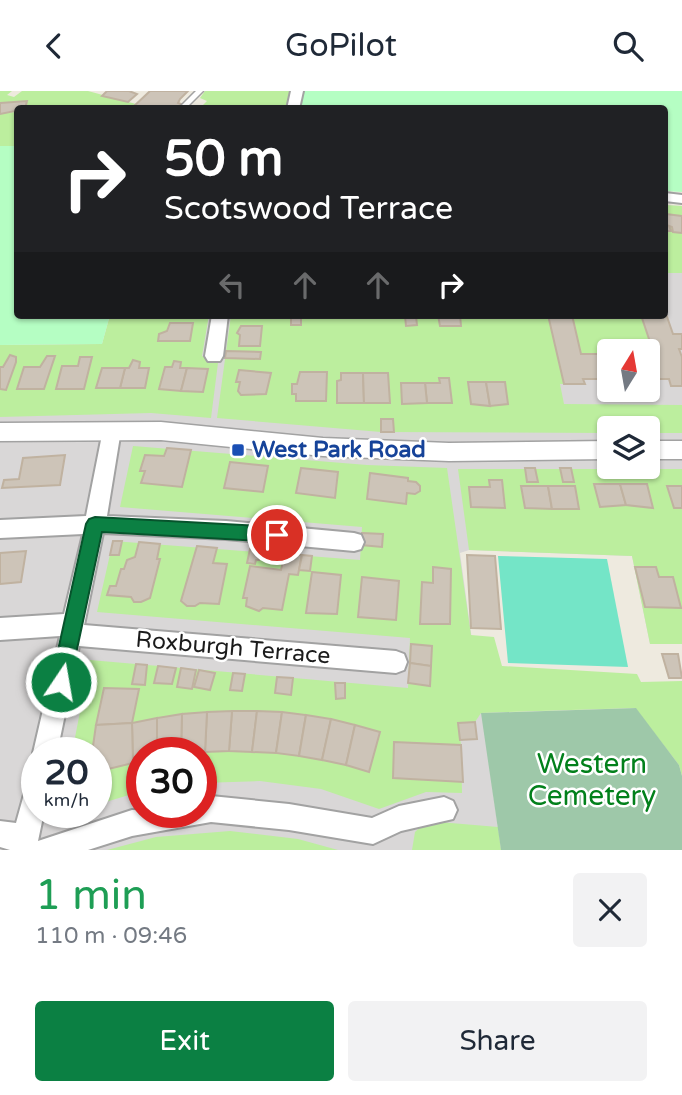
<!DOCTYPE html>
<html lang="en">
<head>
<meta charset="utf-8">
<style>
	body { margin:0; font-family:"Varela Round",sans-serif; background:#f2f2f3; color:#1f2937; height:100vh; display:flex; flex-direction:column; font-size:26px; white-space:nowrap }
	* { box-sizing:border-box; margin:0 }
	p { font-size:23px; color:#747a83 }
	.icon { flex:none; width:38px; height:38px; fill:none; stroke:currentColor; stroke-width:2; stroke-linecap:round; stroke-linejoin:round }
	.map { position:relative; height:759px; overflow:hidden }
	.side { display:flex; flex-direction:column; background:#fff; flex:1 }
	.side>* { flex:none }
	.guide { position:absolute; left:14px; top:14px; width:654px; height:214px; border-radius:7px; box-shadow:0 2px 5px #0004; background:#202124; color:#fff; overflow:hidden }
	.needle { width:46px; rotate:11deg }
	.fabs { position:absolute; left:597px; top:248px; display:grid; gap:14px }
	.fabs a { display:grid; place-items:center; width:63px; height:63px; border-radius:7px; background:#fff; box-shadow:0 2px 5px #0004; font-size:35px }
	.speed { position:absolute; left:21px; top:646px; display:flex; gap:14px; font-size:35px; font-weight:700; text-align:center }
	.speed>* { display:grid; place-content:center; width:91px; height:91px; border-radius:50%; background:#fff; box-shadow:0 2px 5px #0004; line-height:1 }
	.speed small { font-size:18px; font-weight:400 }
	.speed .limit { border:10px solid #d22; background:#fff; color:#111 }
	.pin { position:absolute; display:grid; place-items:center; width:60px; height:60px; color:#fff; margin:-30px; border:4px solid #fff; border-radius:50%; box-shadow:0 2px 7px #0007 }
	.me { position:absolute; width:77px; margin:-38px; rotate:12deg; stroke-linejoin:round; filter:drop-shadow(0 0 5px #0008) }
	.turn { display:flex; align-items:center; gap:24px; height:147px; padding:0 35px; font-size:32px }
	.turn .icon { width:91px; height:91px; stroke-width:2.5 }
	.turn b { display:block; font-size:49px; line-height:60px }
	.lanes { display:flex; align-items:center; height:66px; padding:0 35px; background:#0003; justify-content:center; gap:35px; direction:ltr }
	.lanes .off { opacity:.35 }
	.round { display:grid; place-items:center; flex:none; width:74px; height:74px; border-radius:7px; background:#f2f2f3 }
	.headline { display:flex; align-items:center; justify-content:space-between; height:119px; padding:0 35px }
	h1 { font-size:42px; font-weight:600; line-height:52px; color:#1e9e55 }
	.action { display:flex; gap:14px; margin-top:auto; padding:14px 35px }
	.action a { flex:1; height:80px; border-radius:7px; background:#0b8043; color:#fff; font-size:28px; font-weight:600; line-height:80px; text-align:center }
	.action a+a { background:#f2f2f3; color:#1f2937 }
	header { display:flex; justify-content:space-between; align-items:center; height:91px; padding:0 35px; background:#fff; font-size:32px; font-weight:600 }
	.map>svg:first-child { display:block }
	.residential { fill:#d9d7d7; fill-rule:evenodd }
	.grass { fill:#bcee9e }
	.cemetery { fill:#9ec8a9 }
	.park { fill:#b5fec3 }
	.pitch { fill:#74e5c7 }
	.building { fill:#cdc4b8; stroke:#c0b2a0; stroke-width:2 }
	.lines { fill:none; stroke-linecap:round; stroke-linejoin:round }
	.service-casing { stroke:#a2a2a2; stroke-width:3 }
	.minor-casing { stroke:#a2a2a2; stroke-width:4 }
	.tertiary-casing { stroke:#a2a2a2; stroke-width:3 }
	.service { fill:#fff; fill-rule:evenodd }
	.minor { fill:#fff; fill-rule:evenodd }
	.tertiary { fill:#fff; fill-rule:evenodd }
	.route { fill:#0b8043; stroke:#07532c; stroke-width:2 }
	.transit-dot { fill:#1a4fb4; stroke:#fff; stroke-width:2.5 }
	.labels { text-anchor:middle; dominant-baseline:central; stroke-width:5; stroke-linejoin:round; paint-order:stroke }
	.transit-label { font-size:23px; font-weight:bold; fill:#164399; stroke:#fff; text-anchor:start }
	.street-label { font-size:23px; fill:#1b1b1b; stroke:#fff }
	.near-park-label { font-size:28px; fill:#02801b; stroke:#fff }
</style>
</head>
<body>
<header><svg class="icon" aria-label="back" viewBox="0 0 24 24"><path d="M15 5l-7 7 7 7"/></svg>GoPilot<svg class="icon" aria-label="search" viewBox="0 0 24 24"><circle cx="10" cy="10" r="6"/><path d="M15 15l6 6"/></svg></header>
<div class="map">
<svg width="682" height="759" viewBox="0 0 682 759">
	<rect width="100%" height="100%" fill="#eeeadf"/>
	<!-- residential -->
	<path class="residential" d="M665,114L682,115V553H650L632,465L469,459L460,462L501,759H0V254L102,253L110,224H665ZM609,261H648V299H609ZM609,338H648V376H609ZM37,662H96V721H37ZM142,662H201V721H142Z"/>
	<!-- grass -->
	<g class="grass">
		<polygon points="0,0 12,0 7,4 14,6 22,0 88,0 136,13 131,18 25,18 26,10 0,12"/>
		<polygon points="205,0 292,0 286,17 199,18 207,10 200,7"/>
		<polygon points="17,21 17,55 0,55 0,22"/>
		<polygon points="665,114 682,115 682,182 665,182"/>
		<polygon points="110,224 209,224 202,265 218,272 211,327 151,322 0,326 0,254 102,253"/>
		<polygon points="231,224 548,224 564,293 560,293 564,313 682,314 682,342 648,342 648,338 609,338 609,342 381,341 217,327"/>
		<polygon points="572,224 641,224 654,263 581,263"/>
		<polygon points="133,355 367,374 447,377 471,544 494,546 502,575 637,583 641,591 682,590 682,685 679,674 635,617 481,622 475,631 458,632 461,654 462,702 426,701 379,718 321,698 260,690 201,692 201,662 142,662 142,700 96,714 96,662 72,662 90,569 408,597 410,547 97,521 113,450 360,469 362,436 120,416"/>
		<polygon points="458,378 682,378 682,553 650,553 632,465 469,459"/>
		<polygon points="427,730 498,736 501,759 412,759 415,741"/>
		<polygon points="230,740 298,748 338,759 107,759 156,746"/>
	</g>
	<!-- cemetery -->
	<polygon class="cemetery" points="636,617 679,674 682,685 682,759 501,759 481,622"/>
	<!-- park -->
	<g class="park">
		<polygon points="292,0 682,0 682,101 665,100 665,18 286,18"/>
		<polygon points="0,55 17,55 18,224 110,224 102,253 0,254"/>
	</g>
	<!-- pitch -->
	<polygon class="pitch" points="498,465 607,468 628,576 508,572"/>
	<!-- building -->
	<g class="building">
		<polygon points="107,0 129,0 137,3 128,11 102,5"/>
		<polygon points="150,0 188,0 180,8 178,12 181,13 178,17 131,18"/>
		<polygon points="27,10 25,18 0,23 0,12"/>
		<polygon points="666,123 682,125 682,142 673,141 672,136 669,135 671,140 665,140"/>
		<polygon points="665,220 673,243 682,243 682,258 679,258 682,266 682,295 671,295 669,288 648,288 648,263 654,263 641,224 665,224"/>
		<polygon points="287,224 323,224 323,226 301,226 301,234 291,234 291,226"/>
		<polygon points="400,224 422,224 422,225 416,225 417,234 406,235 405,225"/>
		<polygon points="438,224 460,224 461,235 440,235"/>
		<polygon points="548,224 572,224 581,263 609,263 609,288 583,288 585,293 564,293"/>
		<polygon points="170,232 193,232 190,250 158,250 159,243 167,240"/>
		<polygon points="241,235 262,235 260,255 239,255 240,244 237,242"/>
		<polygon points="226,260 261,261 260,268 225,267"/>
		<polygon points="10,264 16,266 16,271 6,299 0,298 0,276 3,276"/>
		<polygon points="47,265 55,265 44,298 17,298 24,276 40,276"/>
		<polygon points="80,266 92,266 84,298 56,298 62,275 78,275"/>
		<polygon points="133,269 140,271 139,277 149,277 145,297 120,297 125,277 129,277"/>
		<polygon points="174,270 181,271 180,277 187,277 181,300 159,298 165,276 172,276"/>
		<polygon points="102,277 125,277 120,297 96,297"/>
		<polygon points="187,277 208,278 203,301 181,300"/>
		<polygon points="239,279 271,282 266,303 241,304 238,300 240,291 236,291"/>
		<polygon points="300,281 327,281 326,310 296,310 296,303 292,303 292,293 297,293"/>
		<polygon points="341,282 363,282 364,312 337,312 337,290 341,289"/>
		<polygon points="363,282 388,282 390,312 364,312"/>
		<polygon points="439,287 449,287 452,312 427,312 425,292 440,292"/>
		<polygon points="468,291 486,291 490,315 471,313"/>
		<polygon points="486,291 505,291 508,313 490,315"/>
		<polygon points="401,292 425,292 427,312 402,313"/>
		<polygon points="381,328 393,328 394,341 381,341"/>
		<polygon points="167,357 191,359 182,396 141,392 145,380 140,380 145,364 164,365"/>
		<polygon points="65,364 60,394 2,397 4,389 19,388 23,367"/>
		<polygon points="230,371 268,375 263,401 224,397"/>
		<polygon points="301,377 338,381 335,407 296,402"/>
		<polygon points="525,377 535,377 538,391 527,391"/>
		<polygon points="560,377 571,377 574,391 563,391"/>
		<polygon points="370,382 408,387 408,390 416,391 420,395 420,400 415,403 407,402 406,413 367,408"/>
		<polygon points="489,389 502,389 505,417 471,416 469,396 490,396"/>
		<polygon points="594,393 620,393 626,414 600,416"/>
		<polygon points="620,393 647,393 653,417 626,414"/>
		<polygon points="521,395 548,395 552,418 525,417"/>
		<polygon points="548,395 575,395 579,418 552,418"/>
		<polygon points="667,395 682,395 682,417 674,417"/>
		<polygon points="362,442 383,443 382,456 361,454"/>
		<polygon points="113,450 122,450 119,464 110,464"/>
		<polygon points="139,451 160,453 157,468 160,468 150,507 141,511 134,511 131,506 107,504 110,495 116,495 121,478 124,478 127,469 135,466"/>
		<polygon points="197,455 217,457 213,472 227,473 219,513 200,512 195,515 187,515 181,510"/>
		<polygon points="250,458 261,460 259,469 256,469 255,473 247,472"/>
		<polygon points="26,460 21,491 0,493 0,462"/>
		<polygon points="285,462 302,464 298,484 289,483 282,519 263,517 259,520 246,515 247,507 243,507 250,475 281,479"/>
		<polygon points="302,464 312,465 310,480 299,479"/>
		<polygon points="467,464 495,465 501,538 471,537"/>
		<polygon points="433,476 451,478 450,533 420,533 422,491 433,492"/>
		<polygon points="635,476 656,476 659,486 673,486 681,517 645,516"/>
		<polygon points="312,481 341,484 337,523 306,522"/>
		<polygon points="362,486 399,490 396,529 358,526"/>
		<polygon points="411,553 432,555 431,575 410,572"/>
		<polygon points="662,563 678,563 682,587 669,587"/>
		<polygon points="410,572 431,575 430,595 408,592"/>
		<polygon points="136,573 147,574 145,594 132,593"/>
		<polygon points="158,575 176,577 172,593 154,592"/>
		<polygon points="181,577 196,579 192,598 177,596"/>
		<polygon points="199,579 215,582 210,599 194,596"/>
		<polygon points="233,582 245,583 242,600 230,599"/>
		<polygon points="277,586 293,587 291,604 275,602"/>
		<polygon points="335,592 345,592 345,607 336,608"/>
		<polygon points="104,597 139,598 132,632 96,634"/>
		<polygon points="232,620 257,620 252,661 229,660"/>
		<polygon points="232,620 229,660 205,661 207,621"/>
		<polygon points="257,620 282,621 276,662 252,661"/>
		<polygon points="207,621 205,661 181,662 182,623"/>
		<polygon points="282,621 306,624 299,665 276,662"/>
		<polygon points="182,623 181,662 157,662 157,627"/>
		<polygon points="306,624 331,628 322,669 299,665"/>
		<polygon points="157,627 157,662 142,662 142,670 133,672 132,632"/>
		<polygon points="331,628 355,634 346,674 322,669"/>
		<polygon points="475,631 477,648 460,649 458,632"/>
		<polygon points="132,632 133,672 96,681 96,662 92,662 96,634"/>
		<polygon points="355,634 380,641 369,681 346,674"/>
		<polygon points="394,651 461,654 463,691 393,687"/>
	</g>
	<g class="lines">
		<!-- service casing -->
		<g class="service-casing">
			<polygon id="service" points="196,0 203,0 185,18 178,18"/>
		</g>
		<!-- minor casing -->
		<g class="minor-casing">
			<g id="minor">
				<polygon points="291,0 303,0 299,18 287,18"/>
				<polygon points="665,102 682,104 682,112 665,110"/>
				<polygon points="212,224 228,224 223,265 220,270 208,270 205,265"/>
				<polygon points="112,332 119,334 121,339 107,425 226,430 354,442 361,444 364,451 361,458 354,460 226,448 103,442 84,534 396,560 404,563 407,571 404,579 396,582 79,555 57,662 37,662 36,671 33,662 60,545 0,549 0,527 64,523 83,443 0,447 0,429 86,425 103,339 105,334"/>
				<polygon points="37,686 37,721 44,721 38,750 132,719 201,721 201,707 211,705 289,713 372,727 399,715 444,706 453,710 457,719 453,728 401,740 373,753 289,739 211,731 132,745 88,759 10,759 0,756 0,730 16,732 28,689"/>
			</g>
		</g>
		<!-- tertiary casing -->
		<g class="tertiary-casing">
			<g id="tertiary">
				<polygon points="161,331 323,347 449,352 609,350 609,368 449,370 323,365 161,349 0,350 0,332"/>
				<rect x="648" y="350" width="34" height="18"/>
			</g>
		</g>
		<!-- service -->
		<use href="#service" class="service"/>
		<!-- minor -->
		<use href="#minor" class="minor"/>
		<!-- tertiary -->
		<use href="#tertiary" class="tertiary"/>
	</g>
	<!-- route -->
	<polygon class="route" points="95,426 277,436 283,438 286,444 283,449 277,451 102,441 70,591 67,598 61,600 54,598 51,591 86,433 89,428"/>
	<!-- markers -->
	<rect class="transit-dot" x="231" y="352" width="14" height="14" rx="3.5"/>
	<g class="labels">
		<!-- transit labels -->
		<g class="transit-label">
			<text x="252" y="359">West Park Road</text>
		</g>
		<!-- street labels -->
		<g class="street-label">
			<text transform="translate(233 557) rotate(5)">Roxburgh Terrace</text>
		</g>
		<!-- near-park labels -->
		<g class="near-park-label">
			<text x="592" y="673">Western<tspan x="592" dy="32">Cemetery</tspan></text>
		</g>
	</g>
</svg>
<div class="fabs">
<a><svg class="needle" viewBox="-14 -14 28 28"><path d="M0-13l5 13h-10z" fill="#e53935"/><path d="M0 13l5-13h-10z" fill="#747a83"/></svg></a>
<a><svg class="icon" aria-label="layers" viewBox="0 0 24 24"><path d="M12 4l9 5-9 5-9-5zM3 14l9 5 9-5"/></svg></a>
</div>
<div class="speed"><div>20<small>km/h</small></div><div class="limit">30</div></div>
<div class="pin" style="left:277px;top:444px;background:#d93025"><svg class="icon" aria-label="arrive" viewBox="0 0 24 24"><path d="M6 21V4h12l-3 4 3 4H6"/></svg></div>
<svg class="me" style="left:61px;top:591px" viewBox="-20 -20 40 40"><circle r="17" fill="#0b8043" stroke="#fff" stroke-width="3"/><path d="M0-11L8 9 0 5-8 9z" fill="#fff"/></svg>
<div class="guide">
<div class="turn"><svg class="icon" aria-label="right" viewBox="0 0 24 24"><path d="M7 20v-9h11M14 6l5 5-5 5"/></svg><div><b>50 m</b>Scotswood Terrace</div></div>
<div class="lanes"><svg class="icon off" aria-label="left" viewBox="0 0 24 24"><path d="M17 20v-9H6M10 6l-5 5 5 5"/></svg><svg class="icon off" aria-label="ahead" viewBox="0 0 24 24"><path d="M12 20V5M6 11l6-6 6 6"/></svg><svg class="icon off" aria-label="ahead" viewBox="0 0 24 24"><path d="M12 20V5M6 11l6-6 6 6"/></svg><svg class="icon" aria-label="right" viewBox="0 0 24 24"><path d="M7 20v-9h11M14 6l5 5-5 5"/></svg></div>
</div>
</div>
<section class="side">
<div class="headline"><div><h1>1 min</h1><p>110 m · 09:46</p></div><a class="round"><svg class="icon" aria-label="close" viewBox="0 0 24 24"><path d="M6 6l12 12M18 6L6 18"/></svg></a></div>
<div class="action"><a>Exit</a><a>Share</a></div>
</section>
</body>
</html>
